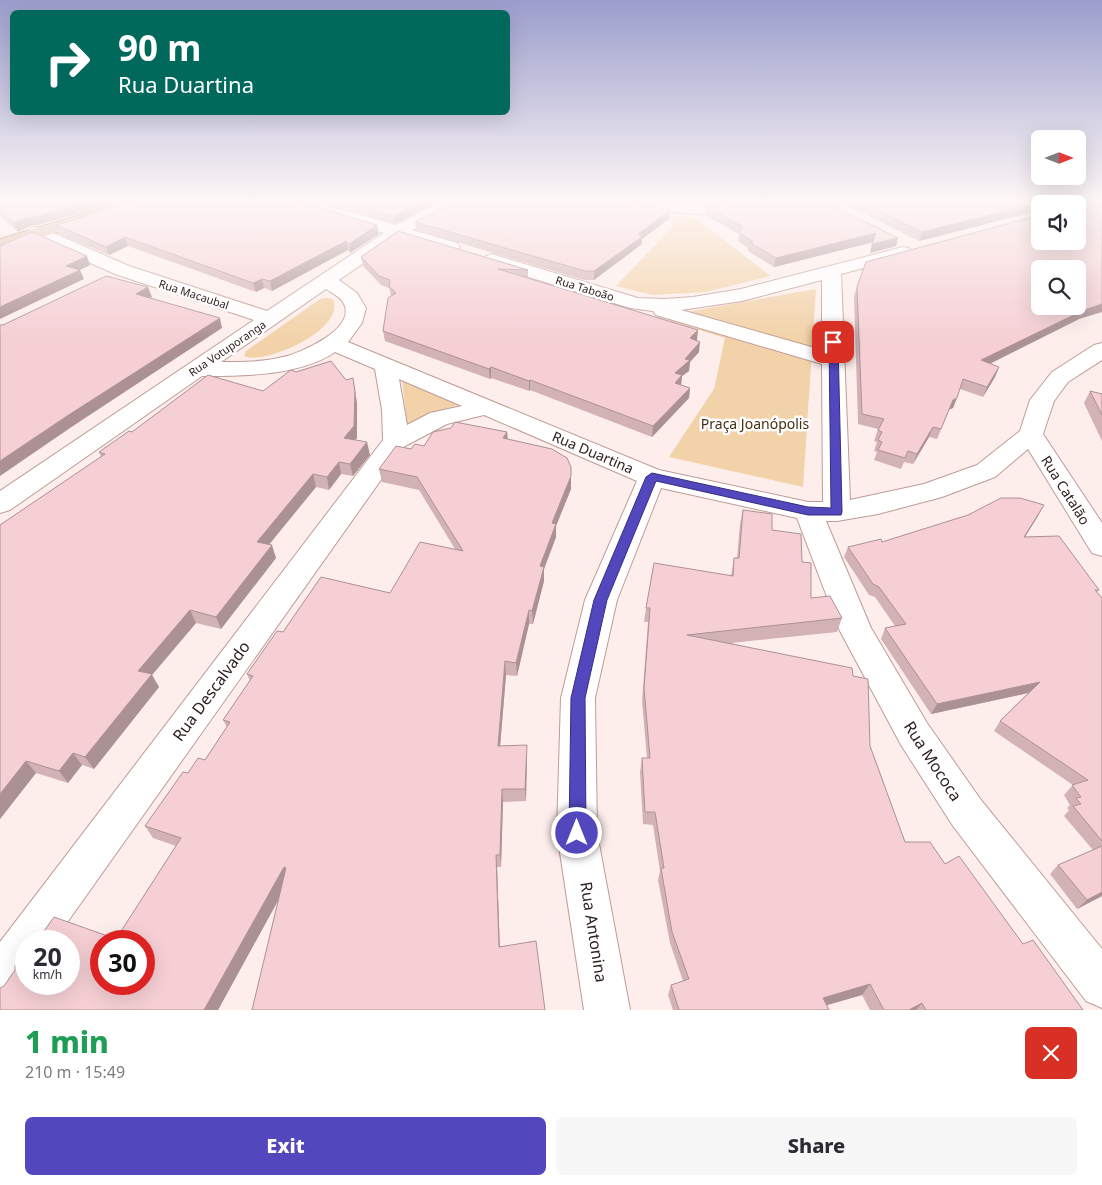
<!DOCTYPE html>
<html lang="en">
<head>
<meta charset="utf-8">
<style>
	body { margin:0; font-family:"Noto Sans",sans-serif; background:#f7f7f7; color:#2b2b33; height:100vh; display:flex; flex-direction:column; font-size:19px; white-space:nowrap }
	* { box-sizing:border-box; margin:0 }
	p { font-size:16px; color:#7c7c81 }
	.icon { flex:none; width:28px; height:28px; fill:none; stroke:currentColor; stroke-width:2; stroke-linecap:round; stroke-linejoin:round }
	.map { position:relative; height:1010px; overflow:hidden }
	.sheet { display:flex; flex-direction:column; background:#fff; flex:1 }
	.sheet>* { flex:none }
	.hud { position:absolute; left:10px; top:10px; width:500px; height:105px; border-radius:8px; box-shadow:0 5px 20px #0002; background:#00695c; color:#fff; overflow:hidden }
	.needle { width:32px; rotate:90deg }
	.controls { position:absolute; left:1031px; top:130px; display:grid; gap:10px }
	.controls a { display:grid; place-items:center; width:55px; height:55px; border-radius:8px; background:#fff; box-shadow:0 5px 20px #0002; font-size:25px }
	.speed { position:absolute; left:15px; top:930px; display:flex; gap:10px; font-size:25px; font-weight:700; text-align:center }
	.speed>* { display:grid; place-content:center; width:65px; height:65px; border-radius:50%; background:#fff; box-shadow:0 5px 20px #0002; line-height:1 }
	.speed small { font-size:12px; font-weight:400 }
	.speed .limit { border:8px solid #d22; background:#fff; color:#111 }
	.pin { position:absolute; display:grid; place-items:center; width:42px; height:42px; color:#fff; margin:-21px; border-radius:10px; box-shadow:0 2px 8px #0006 }
	.me { position:absolute; width:55px; margin:-28px; rotate:0deg; stroke-linejoin:round; filter:drop-shadow(0 0 4px #0008) }
	.turn { display:flex; align-items:center; gap:18px; height:105px; padding:0 25px; font-size:22px }
	.turn .icon { width:65px; height:65px; stroke-width:2.5 }
	.turn b { display:block; font-size:35px; line-height:42px }
	.round { display:grid; place-items:center; flex:none; width:52px; height:52px; border-radius:8px; background:#f7f7f7 }
	.overview { display:flex; align-items:center; justify-content:space-between; height:85px; padding:0 25px }
	h1 { font-size:30px; font-weight:800; line-height:38px; color:#1e9e55 }
	.primary-button { display:flex; gap:10px; margin-top:auto; padding:10px 25px }
	.primary-button a { flex:1; height:58px; border-radius:8px; background:#5347be; color:#fff; font-size:20px; font-weight:800; line-height:58px; text-align:center }
	.primary-button a+a { background:#f7f7f7; color:#2b2b33 }
	.map>svg:first-child { display:block }
	.green { fill:#f2d2a8 }
	.lines { fill:none; stroke-linecap:round; stroke-linejoin:round }
	.minor-casing { stroke:#bf9c95; stroke-width:2 }
	.major-casing { stroke:#8e5f43; stroke-width:2 }
	.minor { fill:#fff; fill-rule:evenodd }
	.major { fill:#dab39a; fill-rule:evenodd }
	.wall { fill:#d3b2b6 }
	.shaded-wall { fill:#ac9194 }
	.building { fill:#f5cfd4; stroke:#ac9194; fill-rule:evenodd }
	.route { fill:#5347be; stroke:#362e7c }
	.labels { text-anchor:middle; dominant-baseline:central; stroke-width:5; stroke-linejoin:round; paint-order:stroke }
	.far-street-label { font-size:11px; fill:#302220; stroke:#fff }
	.park-label { font-size:14px; fill:#463112; stroke:#fff }
	.street-label { font-size:14px; fill:#302220; stroke:#fff }
	.near-street-label { font-size:16px; fill:#302220; stroke:#fff }
</style>
</head>
<body>
<div class="map">
<svg width="1102" height="1010" viewBox="0 0 1102 1010">
	<rect width="100%" height="100%" fill="#fdeeeb"/>
	<!-- green -->
	<g class="green">
		<polygon points="669,216 695,218 771,276 706,292 652,295 616,286 674,225"/>
		<polygon points="816,289 803,487 669,457 714,389 725,338 658,317"/>
		<path d="M326,298L333,299C347,329 264,366 244,356L246,351L320,299Z"/>
		<polygon points="402,378 459,405 434,413 407,425"/>
	</g>
	<g class="lines">
		<!-- minor casing -->
		<g class="minor-casing">
			<g id="minor">
				<path d="M279,199H304L396,225L446,199H466L464,202L412,230L457,243L460,247L457,251L451,252L400,238L339,280L357,293L366,308L362,323L348,342L659,470L808,502H823L822,364L656,315L653,311L630,308L486,264L483,260L486,256L492,254L498,256L638,298L665,299L693,297L741,289L903,247L909,248L912,252L909,256L841,274L850,500L924,484L977,465L1020,431L1030,400L1052,372L1094,345L1102,343V360L1068,382L1054,401L1043,434L1102,523V556L1092,553L1028,449L995,477L942,497L878,514L837,521H826L871,628L927,723L981,800L1102,949V1008L1086,1001L953,826L901,745L840,631L797,518L661,488L617,600L595,698L597,833L630,1010H584L557,833L561,698L585,600L637,481L484,415L447,424L405,446L54,941H26V980L16,995L0,1002V942L383,440L382,410L375,369L335,352C300,376 243,376 202,376L10,510L0,513V491L254,320L115,274L30,236L27,232L30,228L36,227L42,228L129,266L267,311L384,233L281,202ZM822,280V350L681,310L742,301ZM326,289C332,293 341,297 344,304C356,329 301,353 283,357C263,362 242,362 221,362ZM399,379L462,406L430,413L407,425Z"/>
				<polygon points="626,199 658,199 679,203 700,204 723,199 753,199 751,202 700,214 679,213 628,202"/>
			</g>
		</g>
		<!-- major casing -->
		<g class="major-casing">
			<polygon id="major" points="132,199 157,199 155,202 0,250 0,239"/>
		</g>
		<!-- minor -->
		<use href="#minor" class="minor"/>
		<!-- major -->
		<use href="#major" class="major"/>
	</g>
	<!-- wall -->
	<g class="wall">
		<polygon points="0,199 126,199 38,225 30,226 18,232 0,216"/>
		<polygon points="310,199 442,199 395,224"/>
		<polygon points="678,199 714,199 700,202 682,201"/>
		<polygon points="835,199 1081,199 1080,199 1079,319 990,364 999,367 995,377 983,397 960,389 953,408 948,410 937,439 929,437 913,464 904,462 901,469 874,460 877,452 874,451 877,442 874,441 878,429 858,424 854,296 857,287 1040,215 1078,204 1040,204 1040,210 919,241"/>
		<polygon points="706,206 898,238 896,246 870,253 873,242 774,267 748,251 748,248 738,241 739,234 705,215"/>
		<polygon points="670,210 669,219 642,239 642,244 594,280 584,280 416,230 415,222"/>
		<polygon points="56,225 379,234 350,253 348,250 272,291 264,288 256,292 128,246 109,255 59,234"/>
		<polygon points="361,257 528,270 528,279 698,330 696,340 699,352 690,362 689,371 682,376 681,385 690,388 689,398 652,437 530,390 529,391 491,378 490,379 385,341 383,331 391,296 389,288 381,285 363,266"/>
		<polygon points="296,372 346,380 355,389 357,404 357,438 355,440 370,455 353,476 341,474 329,490 316,487 269,545 276,558 221,629 196,623 152,675 159,687 94,769 82,765 68,783 36,773 0,819 0,525 101,457 99,452 132,432 263,391"/>
		<polygon points="1090,391 1102,394 1102,441 1084,403"/>
		<polygon points="507,432 508,439 571,489 556,526 556,537 544,569 544,581 533,624 529,624 517,676 506,675 500,746 527,758 526,801 503,802 501,867 497,867 500,947 278,900 218,1010 0,1010 116,939 176,846 153,838 145,826 188,773 205,760 227,727 223,720 250,681 247,674 283,632 390,593 455,549 419,490 382,482 379,469 411,449"/>
		<polygon points="743,510 772,530 802,562 811,598 842,618 837,632 731,643 853,676 870,746 905,842 945,864 1023,944 1083,1010 870,1010 862,995 827,1005 829,1010 673,1010 668,995 671,985 683,981 670,943 658,880 660,871 653,825 643,824 640,772 642,758 647,758 642,701 648,622 644,622 646,608 731,576 734,558 737,558 740,524"/>
		<polygon points="1038,516 1025,537 1099,590 1097,592 1102,598 1102,896 1077,909 1050,874 1058,865 1093,850 1064,816 1069,810 1067,808 1070,805 1064,795 1073,785 994,731 1000,721 1028,693 931,714 881,639 885,628 895,626 875,597 869,595 844,557 848,547 882,542"/>
	</g>
	<!-- shaded-wall -->
	<g class="shaded-wall">
		<polygon points="95,199 126,199 38,225 30,226 18,232 14,223 26,218"/>
		<polygon points="426,199 442,199 395,224 394,216"/>
		<polygon points="700,199 714,199 700,202"/>
		<polygon points="1045,201 1044,204 1040,204 1040,210 919,241 922,232"/>
		<polygon points="670,210 669,219 642,239 642,244 594,280 594,271 638,234"/>
		<polygon points="377,225 379,234 350,253 349,244"/>
		<polygon points="876,233 874,242 774,267 776,258"/>
		<polygon points="125,237 128,246 109,255 106,247"/>
		<polygon points="898,238 896,246 870,253 872,244"/>
		<polygon points="346,241 348,250 272,291 270,281"/>
		<polygon points="87,256 90,265 80,270 84,279 0,319 0,307 66,266"/>
		<polygon points="262,279 264,288 256,292 253,283"/>
		<polygon points="148,287 152,297 140,304 136,294"/>
		<polygon points="1102,304 1102,312 1079,319 977,370 981,360 1084,310"/>
		<polygon points="220,318 222,328 73,426 0,476 0,461 67,416"/>
		<polygon points="698,330 697,340 689,348 690,338"/>
		<polygon points="700,342 699,352 690,362 689,371 682,376 681,386 674,393 675,373 685,359"/>
		<polygon points="491,367 491,378 490,379 489,369"/>
		<polygon points="999,367 995,377 983,397 987,387"/>
		<polygon points="353,378 357,404 357,438 346,450 344,438"/>
		<polygon points="530,380 530,390 529,391 529,381"/>
		<polygon points="690,388 689,398 652,437 653,426"/>
		<polygon points="957,398 953,408 948,410 937,439 953,400"/>
		<polygon points="933,427 929,437 913,464 917,454"/>
		<polygon points="507,432 508,445 503,438"/>
		<polygon points="367,442 370,455 353,476 350,464"/>
		<polygon points="339,462 341,474 329,490 327,477"/>
		<polygon points="313,474 316,487 261,554 257,542"/>
		<polygon points="571,476 571,489 556,526 556,537 544,569 544,581 533,624 532,611 540,566 552,523"/>
		<polygon points="1044,505 1038,516 1018,548 1024,537"/>
		<polygon points="272,545 276,558 221,629 216,617"/>
		<polygon points="190,610 196,623 152,675 159,687 94,769 85,757 138,671"/>
		<polygon points="529,610 529,624 517,676 516,663"/>
		<polygon points="505,661 506,675 499,759 498,746"/>
		<polygon points="1040,682 1033,692 931,714 937,704"/>
		<polygon points="527,745 527,758 526,801 525,789"/>
		<polygon points="73,753 82,765 68,783 59,771"/>
		<polygon points="26,761 36,773 0,819 0,794"/>
		<polygon points="502,789 503,802 501,867 500,855"/>
		<polygon points="496,855 497,867 500,958 499,947"/>
		<polygon points="284,867 290,879 218,1010 204,1010"/>
		<polygon points="1102,892 1102,896 1077,909 1087,900"/>
		<polygon points="870,984 862,995 817,1008 823,998"/>
		<polygon points="922,1003 916,1010 909,1010"/>
	</g>
	<!-- building -->
	<g class="building">
		<polygon points="0,199 95,199 35,217 26,218 14,223 0,211"/>
		<polygon points="142,199 290,199 377,225 349,244 346,241 270,281 262,279 253,283 125,237 106,247 56,225"/>
		<polygon points="337,199 426,199 394,216"/>
		<polygon points="458,199 622,199 670,210 638,234 643,236 594,271 585,271 415,222"/>
		<polygon points="738,199 820,199 898,238 872,244 876,233 776,258 749,242 753,242 739,232 742,226 706,206"/>
		<path d="M854,199H1080V203L1082,204L1102,200V304L1084,310L981,360L999,367L987,387L963,379L957,398L953,400L941,429L933,427L917,454L908,451L905,458L878,450L882,442L878,440L882,432L878,430L884,419L862,414L857,287L866,262L1040,215V241H1078V204H1044L1045,201L922,232ZM1040,269H1078V306H1040Z"/>
		<polygon points="398,231 528,270 498,269 698,330 690,338 700,342 685,359 690,360 675,373 682,375 675,383 690,388 653,426 530,380 529,381 491,367 489,369 383,331 388,298 396,293 389,286 390,280 379,276 361,257"/>
		<polygon points="32,232 87,256 66,266 80,270 0,307 0,246"/>
		<polygon points="106,276 148,287 136,294 220,318 67,416 0,461 0,325 3,325"/>
		<polygon points="331,361 346,380 353,378 355,392 354,426 344,438 367,442 350,464 339,462 327,477 313,474 257,542 272,545 216,617 190,610 138,671 152,674 85,757 73,753 59,771 26,761 0,794 0,525 105,454 99,452 129,431 132,432 208,375 263,391 291,370 296,372"/>
		<polygon points="1090,391 1102,394 1102,415"/>
		<path d="M455,422L507,432L503,438L552,449L567,458L571,467V476L552,523L556,524L540,566L544,567L532,611L529,610L516,663L505,661L498,746L527,745L525,789H502L500,855H496L499,947L536,941L545,1010H252L286,868L284,867L204,1010H0V988L4,986L15,970V966L26,951V984H69V941H33L40,932L44,931L54,917L116,939L181,838L145,826L183,772L188,773L198,758L205,760L230,722L223,720L253,676L247,674L277,631L283,632L321,577L390,593L420,542L463,551L417,477L379,469L396,446L411,449L415,444L424,446L433,432L451,428ZM101,941H144V984H101Z"/>
		<polygon points="1001,498 1020,498 1044,505 1024,537 1059,536 1099,590 1095,590 1102,598 1102,841 1073,806 1081,804 1076,798 1081,797 1072,785 1088,780 1000,721 1040,682 937,704 885,628 906,624 879,587 873,584 848,547 881,539 882,542 968,515"/>
		<polygon points="743,510 772,514 772,530 801,534 802,562 811,563 811,598 830,596 842,618 687,635 852,668 853,676 868,679 870,746 905,842 930,842 945,864 959,856 1023,944 1033,940 1083,1010 926,1010 922,1003 909,1010 884,1010 870,984 823,998 829,1010 679,1010 671,985 689,979 672,932 661,868 664,868 655,812 645,812 642,758 650,758 644,688 650,608 646,608 654,563 733,576 734,558 739,558"/>
		<polygon points="1102,846 1102,892 1087,900 1058,865"/>
	</g>
	<!-- sky -->
	<linearGradient id="sky" x2="0" y2="1"><stop stop-color="#9a9dcc"/><stop offset="0.59" stop-color="#fef7f6"/><stop offset="1" stop-color="#fef7f6" stop-opacity="0"/></linearGradient>
	<rect width="1102" height="340" fill="url(#sky)"/>
	<!-- route -->
	<polygon class="route" points="833,339 838,342 842,512 841,515 808,515 656,481 607,600 585,698 586,833 583,838 577,841 572,838 569,833 571,698 594,600 646,477 652,473 808,507 831,508 829,342"/>
	<g class="labels">
		<!-- far-street labels -->
		<g class="far-street-label">
			<text transform="translate(585 288) rotate(17)">Rua Taboão</text>
			<text transform="translate(194 294) rotate(18)">Rua Macaubal</text>
			<text transform="translate(227 348) rotate(-34)">Rua Votuporanga</text>
		</g>
		<!-- park labels -->
		<g class="park-label">
			<text x="755" y="423">Praça Joanópolis</text>
		</g>
		<!-- street labels -->
		<g class="street-label">
			<text transform="translate(593 452) rotate(23)">Rua Duartina</text>
			<text transform="translate(1066 490) rotate(58)">Rua Catalão</text>
		</g>
		<!-- near-street labels -->
		<g class="near-street-label">
			<text transform="translate(211 691) rotate(-54)">Rua Descalvado</text>
			<text transform="translate(933 761) rotate(57)">Rua Mococa</text>
			<text transform="translate(594 932) rotate(81)">Rua Antonina</text>
		</g>
	</g>
</svg>
<div class="controls">
<a><svg class="needle" viewBox="-14 -14 28 28"><path d="M0-13l5 13h-10z" fill="#e53935"/><path d="M0 13l5-13h-10z" fill="#7c7c81"/></svg></a>
<a><svg class="icon" aria-label="sound" viewBox="0 0 24 24"><path d="M4 9h4l5-4v14l-5-4H4zM17 9q2 3 0 6"/></svg></a>
<a><svg class="icon" aria-label="search" viewBox="0 0 24 24"><circle cx="10" cy="10" r="6"/><path d="M15 15l6 6"/></svg></a>
</div>
<div class="speed"><div>20<small>km/h</small></div><div class="limit">30</div></div>
<div class="pin" style="left:833px;top:342px;background:#d93025"><svg class="icon" aria-label="arrive" viewBox="0 0 24 24"><path d="M6 21V4h12l-3 4 3 4H6"/></svg></div>
<svg class="me" style="left:577px;top:833px" viewBox="-20 -20 40 40"><circle r="17" fill="#5347be" stroke="#fff" stroke-width="3"/><path d="M0-11L8 9 0 5-8 9z" fill="#fff"/></svg>
<div class="hud">
<div class="turn"><svg class="icon" aria-label="right" viewBox="0 0 24 24"><path d="M7 20v-9h11M14 6l5 5-5 5"/></svg><div><b>90 m</b>Rua Duartina</div></div>
</div>
</div>
<section class="sheet">
<div class="overview"><div><h1>1 min</h1><p>210 m · 15:49</p></div><a class="round" style="background:#d93025;color:#fff"><svg class="icon" aria-label="close" viewBox="0 0 24 24"><path d="M6 6l12 12M18 6L6 18"/></svg></a></div>
<div class="primary-button"><a>Exit</a><a>Share</a></div>
</section>
</body>
</html>
